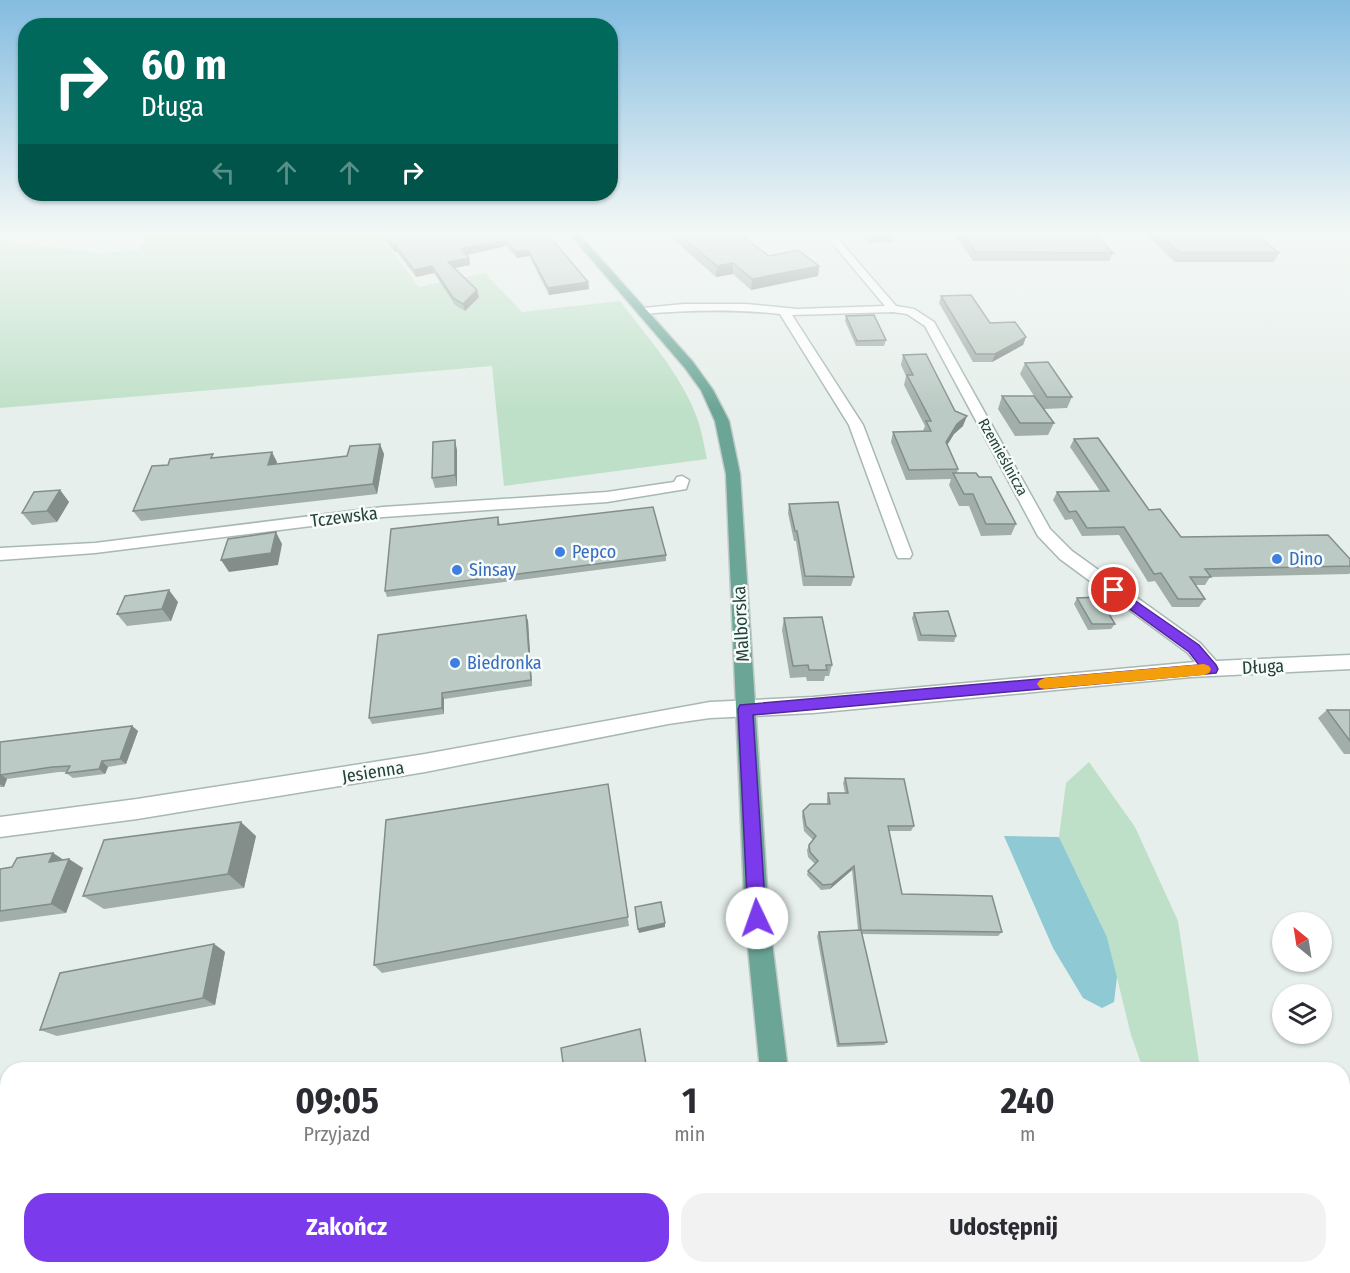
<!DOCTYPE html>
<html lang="pl">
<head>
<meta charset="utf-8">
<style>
	body { margin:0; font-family:"Fira Sans Condensed",sans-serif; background:#f2f2f3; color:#2b2b33; height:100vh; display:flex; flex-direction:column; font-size:22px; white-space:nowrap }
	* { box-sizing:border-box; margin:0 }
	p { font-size:20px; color:#7c7c81 }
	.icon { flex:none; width:33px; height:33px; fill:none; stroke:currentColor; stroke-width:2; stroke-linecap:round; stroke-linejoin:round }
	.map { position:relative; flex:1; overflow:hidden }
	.sheet { position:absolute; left:0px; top:1062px; width:1350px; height:212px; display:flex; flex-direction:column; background:#fff; border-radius:24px 24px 0 0; box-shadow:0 2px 4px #0004 }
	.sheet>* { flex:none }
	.banner { position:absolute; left:18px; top:18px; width:600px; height:183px; border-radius:24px; box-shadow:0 2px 4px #0004; background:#00695c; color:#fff; overflow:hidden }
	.needle { width:39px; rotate:330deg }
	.fabs { position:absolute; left:1272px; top:912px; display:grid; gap:12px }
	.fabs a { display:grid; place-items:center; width:60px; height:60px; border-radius:50%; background:#fff; box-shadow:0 2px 4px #0004; font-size:30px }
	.pin { position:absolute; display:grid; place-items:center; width:51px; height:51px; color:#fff; margin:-26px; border:3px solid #fff; border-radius:50%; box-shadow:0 2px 6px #0007 }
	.me { position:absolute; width:66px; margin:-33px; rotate:357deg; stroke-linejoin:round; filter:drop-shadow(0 0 4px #0008) }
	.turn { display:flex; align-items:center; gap:21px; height:126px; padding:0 24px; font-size:27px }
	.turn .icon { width:78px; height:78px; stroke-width:2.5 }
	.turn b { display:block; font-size:42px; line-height:51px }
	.lanes { display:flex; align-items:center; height:57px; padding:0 24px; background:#0003; justify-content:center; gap:30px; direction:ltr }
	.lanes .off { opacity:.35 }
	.eta { display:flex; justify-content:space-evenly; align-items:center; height:102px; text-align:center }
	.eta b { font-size:36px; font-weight:700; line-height:42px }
	.primary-button { display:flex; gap:12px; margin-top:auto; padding:12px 24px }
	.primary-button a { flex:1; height:69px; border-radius:24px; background:#7c3aed; color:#fff; font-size:24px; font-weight:700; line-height:69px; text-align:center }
	.primary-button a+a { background:#f2f2f3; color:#2b2b33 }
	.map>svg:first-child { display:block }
	.green { fill:#bfe0c8 }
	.water { fill:#8ec9d4 }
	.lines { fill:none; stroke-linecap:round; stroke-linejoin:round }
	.minor-casing { stroke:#a8b8b2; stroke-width:3 }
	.primary-casing { stroke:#c2cac8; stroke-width:3 }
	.minor { fill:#fff; fill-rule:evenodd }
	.primary { fill:#6aa596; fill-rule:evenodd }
	.wall { fill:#a1aea9 }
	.shaded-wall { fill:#838d89 }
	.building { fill:#bbcac4; stroke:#838d89; stroke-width:1.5 }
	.route { fill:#7c3aed; stroke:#51269a; stroke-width:1.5 }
	.slow { fill:#f59e0b }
	.shop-dot { fill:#3f7fe0; stroke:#f7fbf9; stroke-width:2 }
	.labels { text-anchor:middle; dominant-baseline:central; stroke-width:5; stroke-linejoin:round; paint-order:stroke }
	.far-street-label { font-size:15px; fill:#24423a; stroke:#f7fbf9 }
	.street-label { font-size:18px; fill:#24423a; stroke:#f7fbf9 }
	.shop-label { font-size:18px; fill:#366cbe; stroke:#f7fbf9; text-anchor:start }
</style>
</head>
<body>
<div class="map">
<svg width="1350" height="1273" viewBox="0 0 1350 1273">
	<rect width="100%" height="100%" fill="#e6efeb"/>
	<!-- green -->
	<g class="green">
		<path d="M149,232H377L419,287L485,273L522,312L620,301C648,338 681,374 697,418C702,431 704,446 707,459L504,486L492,366L0,408V241L100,253L140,250Z"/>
		<polygon points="1089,762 1135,827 1178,921 1200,1069 1143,1069 1131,1035 1107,937 1059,837 1066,783"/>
		<polygon points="1343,1221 1350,1222 1350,1273 1126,1273 1125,1266 1342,1266"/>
	</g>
	<!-- water -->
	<polygon class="water" points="1004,836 1059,837 1107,937 1117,977 1114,1002 1102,1008 1083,998 1053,948"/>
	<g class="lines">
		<!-- minor casing -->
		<g class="minor-casing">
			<g id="minor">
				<path d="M823,232H832L896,306L914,309L934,322L1050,529L1072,551L1200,643L1216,661L1350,655V669L1191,677L813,713L710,718L668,724L425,772L137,819L0,837V817L137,799L425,754L710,702L813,697L1195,662L1188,653L1060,559L1038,536L925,326L907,314L893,312L792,315L863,425L912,554L910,558H898L896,554L849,425L780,314C734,309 689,310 643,314L637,311L643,308L684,304H746L797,309L885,306Z"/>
				<polygon points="682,476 689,480 686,489 607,502 383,517 95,553 0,560 0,548 95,543 383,507 607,492 674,482 677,477"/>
			</g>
		</g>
		<!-- primary casing -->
		<g class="primary-casing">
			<g id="primary">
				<polygon points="568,232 577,232 693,362 713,390 729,421 740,474 769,918 788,1070 760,1070 745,918 726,474 715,421 701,390 685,368"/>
				<polygon points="783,1266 815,1266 816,1273 784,1273"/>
			</g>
		</g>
		<!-- minor -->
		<use href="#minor" class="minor"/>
		<!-- primary -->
		<use href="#primary" class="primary"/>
	</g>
	<!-- wall -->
	<g class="wall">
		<polygon points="378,232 542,232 588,282 589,289 549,295 529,256 517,258 506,246 466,255 469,258 470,265 454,268 479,297 465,311 455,305 434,273 416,277 397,252 395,252"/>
		<polygon points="665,232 737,232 769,256 819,266 818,276 751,290 733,274 716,277"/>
		<polygon points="861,232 894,232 895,233 893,242 869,243"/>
		<polygon points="953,232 1107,232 1094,232 1113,253 1109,261 973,261"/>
		<polygon points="1143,232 1254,232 1261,237 1260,238 1279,253 1274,262 1175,262"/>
		<polygon points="941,296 990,323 1026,337 1023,345 992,362 973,362 939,303"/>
		<polygon points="846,316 886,340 884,346 856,346 845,321"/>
		<polygon points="903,355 955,411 963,426 954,434 947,445 958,469 957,473 979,477 1016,524 1011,535 981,536 969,506 959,506 949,485 951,479 906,480 891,442 893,432 923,431 925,426 904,385 906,376 901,365"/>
		<polygon points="1025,363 1072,397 1067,408 1044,409 1054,423 1048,435 1015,436 998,409 1002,396 1034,396 1020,374"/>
		<polygon points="1074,439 1149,510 1181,537 1350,559 1350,573 1349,574 1210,577 1205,585 1196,585 1205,599 1199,607 1172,607 1155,581 1148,582 1119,535 1082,536 1072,519 1065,520 1053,500 1057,492 1100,491 1070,447"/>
		<polygon points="457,450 457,486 435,488 432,478"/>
		<polygon points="384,454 377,494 141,521 133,511 168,465 216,458 277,462 276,465"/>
		<polygon points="60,490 69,502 57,522 32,525 22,513"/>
		<polygon points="789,504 854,577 851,586 803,586 796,541 794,541 788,513"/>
		<polygon points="498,517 500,525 666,555 666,561 387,597 385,591"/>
		<polygon points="1077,598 1115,624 1111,629 1088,630 1074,604"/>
		<polygon points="178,602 171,621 127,626 117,614"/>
		<polygon points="914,613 956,636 954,642 918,641 912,618"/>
		<polygon points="526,615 528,621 532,686 444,699 444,714 372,724 369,718"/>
		<polygon points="784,618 832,665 829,676 825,676 824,681 807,681 806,677 790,678 782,630"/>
		<polygon points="1327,710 1350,710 1350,754 1344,754 1318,718"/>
		<polygon points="132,726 138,731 126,764 108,767 105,774 73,778 66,773 67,772 59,772 7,779 4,787 0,787 0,742"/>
		<polygon points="845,778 914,826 911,831 889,831 902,894 1002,932 998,936 862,934 887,1042 884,1045 837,1047 817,936 819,932 858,930 852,870 830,889 821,890 807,875 808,871 815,864 808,857 807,850 809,845 813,840 804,831 802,816 803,811 827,804 827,798 828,793 845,793 843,783"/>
		<polygon points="608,784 629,926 382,973 374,965"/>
		<polygon points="256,836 244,888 104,909 83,896"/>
		<polygon points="53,853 63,860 83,868 66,913 0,922 0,869 12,867"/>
		<polygon points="214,944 225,952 215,1005 57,1036 40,1030"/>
	</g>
	<!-- shaded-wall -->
	<g class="shaded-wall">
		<polygon points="505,240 506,246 463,256 461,249"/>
		<polygon points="393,245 395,245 397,252 395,252"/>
		<polygon points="528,250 529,256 517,258 516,252"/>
		<polygon points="469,258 470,265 449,269 448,262"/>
		<polygon points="733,263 733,274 716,277 717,266"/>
		<polygon points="432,266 434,273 416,277 414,270"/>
		<polygon points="819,266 818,276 751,290 752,279"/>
		<polygon points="588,282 589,289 549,295 548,288"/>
		<polygon points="477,290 479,297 465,311 463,304"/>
		<polygon points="1026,337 1023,345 992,362 995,354"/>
		<polygon points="967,416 963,426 954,434 943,452 946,442 957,424"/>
		<polygon points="455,440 457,450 457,486 455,475"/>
		<polygon points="380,444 384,454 377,494 373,484"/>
		<polygon points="272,452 277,462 273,476 268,465"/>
		<polygon points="60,490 69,502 57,522 47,511"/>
		<polygon points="276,532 282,544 278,565 229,572 221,560"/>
		<polygon points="169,590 178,602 171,621 162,609"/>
		<polygon points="526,615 528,621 532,686 531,680"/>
		<polygon points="442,693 444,699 444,714 442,708"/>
		<polygon points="132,726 138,731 126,764 120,759"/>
		<polygon points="102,761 108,767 105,774 99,769"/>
		<polygon points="0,774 7,779 4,787 0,784"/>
		<polygon points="241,822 256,836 244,888 228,874"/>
		<polygon points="53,853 67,862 49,862"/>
		<polygon points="69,859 83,868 66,913 51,904"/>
		<polygon points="854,866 852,870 830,889 832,884"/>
		<polygon points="665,923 665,927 639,933 638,929"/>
		<polygon points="214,944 225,952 215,1005 203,998"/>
	</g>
	<!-- building -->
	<g class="building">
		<polygon points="382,232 542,232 552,239 588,282 548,288 528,250 516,252 505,240 461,249 469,258 448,262 477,290 463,304 453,298 432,266 414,270 395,245 393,245"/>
		<polygon points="676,232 737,232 769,256 798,250 819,266 752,279 733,263 717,266"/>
		<polygon points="868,232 894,232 895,233 870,234"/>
		<polygon points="961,232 1093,232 1113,253 975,252"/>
		<polygon points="1157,232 1254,232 1261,237 1259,237 1279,253 1180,253"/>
		<polygon points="971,295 990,323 1015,322 1026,337 995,354 976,354 941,296"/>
		<polygon points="874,315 886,340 857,341 846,316"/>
		<polygon points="926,354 955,411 967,416 957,424 946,442 958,469 909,470 893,432 931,431 926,421 931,421 907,375 913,375 903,355"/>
		<polygon points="1048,362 1072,397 1047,397 1025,363"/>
		<polygon points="1002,396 1034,396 1054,423 1020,423"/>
		<polygon points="1098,438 1149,510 1160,509 1181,537 1328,535 1350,559 1350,566 1205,569 1211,577 1190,577 1205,599 1178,599 1161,573 1154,574 1124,527 1087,528 1076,511 1069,512 1057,492 1109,491 1074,439"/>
		<polygon points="455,440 455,475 432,478 433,442"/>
		<polygon points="380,444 373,484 133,511 152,466 168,465 170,459 213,454 211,458 272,452 268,465 347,456 350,446"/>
		<polygon points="953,473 976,473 979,477 991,477 1016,524 986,524 973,494 964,494"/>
		<polygon points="60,490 47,511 22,513 34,492"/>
		<polygon points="838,502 854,577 805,576 797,531 795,531 789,504"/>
		<polygon points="653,507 666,555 385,591 391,529 498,517 498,525"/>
		<polygon points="276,532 271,553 221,560 228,539"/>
		<polygon points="169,590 162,609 117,614 125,596"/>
		<polygon points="1099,597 1115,624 1092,624 1077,598"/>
		<polygon points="948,611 956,636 921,635 914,613"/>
		<polygon points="526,615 531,680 442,693 442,708 369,718 378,635"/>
		<polygon points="822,617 832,665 826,665 827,670 809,670 808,665 793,666 784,618"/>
		<polygon points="1327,710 1350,710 1350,741"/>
		<polygon points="132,726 120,759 102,761 99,769 66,773 70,766 52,767 0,775 0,742"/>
		<polygon points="845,778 904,779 914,826 888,826 902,894 992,896 1002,932 861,930 854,866 832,884 823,885 808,871 818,861 810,852 809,845 816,836 806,826 803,811 810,804 830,804 828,793 848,793"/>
		<polygon points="608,784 628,917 374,965 386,820"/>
		<polygon points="241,822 228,874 83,896 104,840"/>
		<polygon points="53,853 49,862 69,859 51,904 0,911 0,869 12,867 17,858"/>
		<polygon points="661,902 665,923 638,929 635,907"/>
		<polygon points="861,930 887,1042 839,1044 819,932"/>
		<polygon points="214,944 203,998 40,1030 60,973"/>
		<polygon points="640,1029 647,1070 564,1070 561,1048"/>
	</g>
	<!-- sky -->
	<linearGradient id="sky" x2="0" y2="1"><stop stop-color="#84bce0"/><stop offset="0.57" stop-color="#f4f8f6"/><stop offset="1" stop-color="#f4f8f6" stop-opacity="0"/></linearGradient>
	<rect width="1350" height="410" fill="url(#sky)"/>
	<!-- route -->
	<polygon class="route" points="1114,586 1199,645 1216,665 1218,669 1216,673 753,715 766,918 764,924 757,927 751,924 748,918 738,709 740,705 1199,665 1189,652 1109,594 1107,590 1109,587"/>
	<!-- slow -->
	<polygon class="slow" points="1204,664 1209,666 1211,669 1209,673 1204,675 1045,689 1040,688 1037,684 1040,680 1045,678"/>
	<!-- markers -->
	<g class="shop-dot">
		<circle cx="560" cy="552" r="6"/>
		<circle cx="1277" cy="559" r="6"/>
		<circle cx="457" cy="570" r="6"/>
		<circle cx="455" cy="663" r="6"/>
	</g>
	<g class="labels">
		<!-- far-street labels -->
		<g class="far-street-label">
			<text transform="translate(1003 457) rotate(61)">Rzemieślnicza</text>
		</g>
		<!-- street labels -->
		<g class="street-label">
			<text transform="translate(344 517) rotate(-7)">Tczewska</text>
			<text transform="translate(741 624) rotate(-93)">Malborska</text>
			<text transform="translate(1263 667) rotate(-3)">Długa</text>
			<text transform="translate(373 772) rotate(-9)">Jesienna</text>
		</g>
		<!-- shop labels -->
		<g class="shop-label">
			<text x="572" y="552">Pepco</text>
			<text x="1289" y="559">Dino</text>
			<text x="469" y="570">Sinsay</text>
			<text x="467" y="663">Biedronka</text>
		</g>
	</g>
</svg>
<div class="fabs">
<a><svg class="needle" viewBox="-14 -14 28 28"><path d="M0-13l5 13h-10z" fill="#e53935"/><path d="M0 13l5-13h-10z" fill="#7c7c81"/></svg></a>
<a><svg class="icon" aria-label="layers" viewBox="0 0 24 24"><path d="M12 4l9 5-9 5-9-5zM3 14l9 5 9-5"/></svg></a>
</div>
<div class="pin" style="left:1114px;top:590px;background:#d93025"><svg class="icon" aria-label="arrive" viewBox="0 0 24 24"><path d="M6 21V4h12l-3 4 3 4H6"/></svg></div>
<svg class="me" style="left:757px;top:918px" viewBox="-20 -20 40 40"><circle r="19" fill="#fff"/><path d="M0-13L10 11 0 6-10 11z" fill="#7c3aed"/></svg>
<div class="banner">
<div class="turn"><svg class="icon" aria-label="right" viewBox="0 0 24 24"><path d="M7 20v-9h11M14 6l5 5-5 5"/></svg><div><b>60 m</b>Długa</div></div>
<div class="lanes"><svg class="icon off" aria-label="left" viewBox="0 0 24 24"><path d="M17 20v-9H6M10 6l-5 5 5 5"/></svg><svg class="icon off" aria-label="ahead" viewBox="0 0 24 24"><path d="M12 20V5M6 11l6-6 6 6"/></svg><svg class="icon off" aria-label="ahead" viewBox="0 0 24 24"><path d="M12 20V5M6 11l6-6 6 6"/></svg><svg class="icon" aria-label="right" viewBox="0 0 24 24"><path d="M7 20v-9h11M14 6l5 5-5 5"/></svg></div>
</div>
<section class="sheet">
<div class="eta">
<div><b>09:05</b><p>Przyjazd</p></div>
<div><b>1</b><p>min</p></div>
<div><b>240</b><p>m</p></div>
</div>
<div class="primary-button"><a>Zakończ</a><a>Udostępnij</a></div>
</section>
</div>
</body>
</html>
